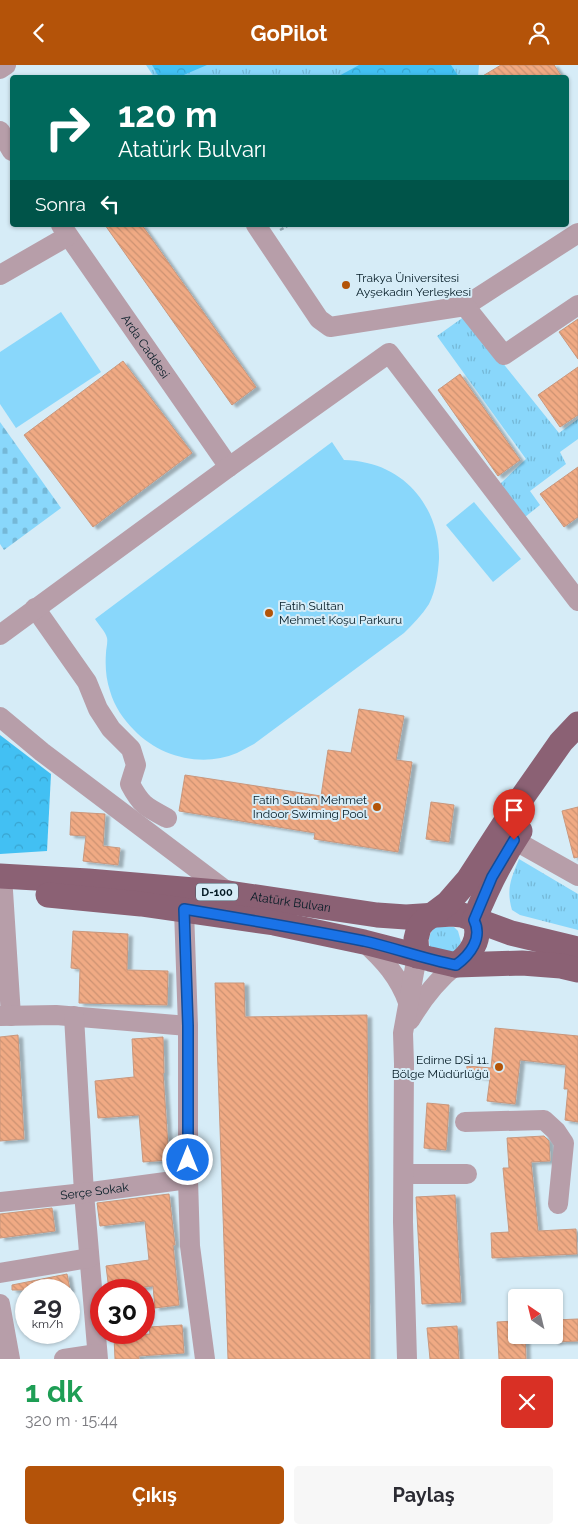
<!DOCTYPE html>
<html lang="tr">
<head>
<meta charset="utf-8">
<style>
	body { margin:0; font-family:Raleway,sans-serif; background:#f7f7f7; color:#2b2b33; height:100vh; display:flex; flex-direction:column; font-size:19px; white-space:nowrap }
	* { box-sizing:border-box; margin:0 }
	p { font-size:16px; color:#7c7c81 }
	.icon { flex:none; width:28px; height:28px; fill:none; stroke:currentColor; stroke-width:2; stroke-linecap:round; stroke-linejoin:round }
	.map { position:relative; height:1294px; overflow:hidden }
	.details { display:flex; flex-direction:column; background:#fff; flex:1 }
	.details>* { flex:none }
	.guide { position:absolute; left:10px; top:10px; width:559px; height:152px; border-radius:5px; box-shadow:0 1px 4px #0004; background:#00695c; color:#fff; overflow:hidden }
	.needle { width:32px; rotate:325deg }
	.controls { position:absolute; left:508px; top:1224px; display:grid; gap:10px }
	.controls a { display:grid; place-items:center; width:55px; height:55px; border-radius:5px; background:#fff; box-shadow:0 1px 4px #0004; font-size:25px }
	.speed { position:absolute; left:15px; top:1214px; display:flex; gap:10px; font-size:25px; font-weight:700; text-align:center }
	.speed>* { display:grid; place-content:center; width:65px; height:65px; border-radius:50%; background:#fff; box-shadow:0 1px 4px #0004; line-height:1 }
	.speed small { font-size:12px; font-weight:400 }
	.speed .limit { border:8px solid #d22; background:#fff; color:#111 }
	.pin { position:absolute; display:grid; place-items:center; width:42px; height:42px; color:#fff; margin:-51px -21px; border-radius:50% 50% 50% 0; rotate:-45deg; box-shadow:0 0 5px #0007 }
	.pin .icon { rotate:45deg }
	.me { position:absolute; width:55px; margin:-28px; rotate:0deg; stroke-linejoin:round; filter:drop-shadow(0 0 4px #0008) }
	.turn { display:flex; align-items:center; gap:18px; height:105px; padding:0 25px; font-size:22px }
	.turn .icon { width:65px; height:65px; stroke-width:2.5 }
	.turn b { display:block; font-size:35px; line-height:42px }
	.then { display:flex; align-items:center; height:48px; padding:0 25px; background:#0003; gap:10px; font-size:19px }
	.round { display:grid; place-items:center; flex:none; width:52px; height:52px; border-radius:5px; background:#f7f7f7 }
	.overview { display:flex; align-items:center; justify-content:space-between; height:85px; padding:0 25px }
	h1 { font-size:30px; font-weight:700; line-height:38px; color:#1e9e55 }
	.primary-button { display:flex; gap:10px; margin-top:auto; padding:10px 25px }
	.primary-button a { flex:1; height:58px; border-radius:5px; background:#b45309; color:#fff; font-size:20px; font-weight:700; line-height:58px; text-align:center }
	.primary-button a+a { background:#f7f7f7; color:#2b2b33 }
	header { display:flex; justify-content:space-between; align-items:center; height:65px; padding:0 25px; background:#b45309; color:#fff; font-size:22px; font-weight:700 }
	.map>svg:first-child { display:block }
	.grass { fill:url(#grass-tufts) }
	.forest { fill:url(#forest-crowns) }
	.cemetery { fill:url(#cemetery-stones) }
	.pitch { fill:#89d7fb }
	.building { fill:url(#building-back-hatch); stroke:#c9977d; filter:url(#shadow) }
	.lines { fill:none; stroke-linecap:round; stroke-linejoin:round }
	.path { stroke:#96acb7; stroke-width:2.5; stroke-dasharray:4 2.5; stroke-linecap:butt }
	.minor { stroke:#b79ea9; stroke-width:20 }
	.major { stroke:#8b6174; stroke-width:25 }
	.route-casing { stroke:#114b97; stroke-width:12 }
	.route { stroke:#1a73e8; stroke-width:9 }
	.poi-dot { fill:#b35408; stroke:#d6ecf7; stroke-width:2 }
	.labels { text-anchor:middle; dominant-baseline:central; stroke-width:4; stroke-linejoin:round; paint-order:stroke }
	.shield { fill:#d6ecf7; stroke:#425963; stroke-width:1 }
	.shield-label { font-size:11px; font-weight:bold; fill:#031a24 }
	.poi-label { font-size:12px; fill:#031a24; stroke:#d6ecf7; text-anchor:start }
	.street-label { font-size:12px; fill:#031a24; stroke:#d6ecf7 }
</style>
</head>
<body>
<header><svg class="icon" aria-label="back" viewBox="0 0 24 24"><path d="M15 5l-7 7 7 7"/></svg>GoPilot<svg class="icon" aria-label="person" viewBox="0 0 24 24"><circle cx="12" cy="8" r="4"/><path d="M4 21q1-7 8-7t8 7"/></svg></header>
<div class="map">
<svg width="578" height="1294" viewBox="0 0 578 1294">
	<defs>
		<pattern id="grass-tufts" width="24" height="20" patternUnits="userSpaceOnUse" patternTransform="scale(1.25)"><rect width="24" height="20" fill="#89d7fb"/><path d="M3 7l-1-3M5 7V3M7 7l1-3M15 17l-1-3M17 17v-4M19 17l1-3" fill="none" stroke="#75b8d7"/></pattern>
		<pattern id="forest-crowns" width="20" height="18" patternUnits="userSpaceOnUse" patternTransform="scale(1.25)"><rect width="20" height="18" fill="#42c0f3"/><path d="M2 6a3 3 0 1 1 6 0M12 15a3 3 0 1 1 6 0" fill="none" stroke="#38a4d0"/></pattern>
		<pattern id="cemetery-stones" width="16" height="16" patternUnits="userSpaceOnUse" patternTransform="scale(1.25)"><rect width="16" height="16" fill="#89d7fb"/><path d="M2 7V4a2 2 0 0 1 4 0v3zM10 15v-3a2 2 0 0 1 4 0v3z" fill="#75b8d7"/></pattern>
		<pattern id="building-back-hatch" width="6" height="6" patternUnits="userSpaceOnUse" patternTransform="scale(1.25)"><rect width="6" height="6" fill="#f0aa84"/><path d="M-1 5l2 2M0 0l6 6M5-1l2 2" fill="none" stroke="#cc9272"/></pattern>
		<filter id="shadow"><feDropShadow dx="4.5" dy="2.5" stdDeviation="1" flood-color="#0004"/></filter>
	</defs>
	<rect width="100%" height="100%" fill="#d6ecf7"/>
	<!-- grass -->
	<g class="grass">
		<polygon points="146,0 479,0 478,12 154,12"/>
		<polygon points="465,251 559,368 578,354 578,374 560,387 566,399 530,426 540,440 525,452 500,419 526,394 437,271"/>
		<path d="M519,794L578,829V865L520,850L512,845C506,824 511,814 519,794Z"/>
		<path d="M437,861L454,862L458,866L461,877L455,888L430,882C428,873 429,867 437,861Z"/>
	</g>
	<!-- forest -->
	<g class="forest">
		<polygon points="152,0 207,0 179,12 159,12"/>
		<polygon points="359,0 451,0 459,12 337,12"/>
		<polygon points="0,670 51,709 47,786 0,789"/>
	</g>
	<!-- cemetery -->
	<polygon class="cemetery" points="0,357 61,443 4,485 0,479"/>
	<!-- pitch -->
	<g class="pitch">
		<polygon points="61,247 101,307 16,363 0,339 0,287"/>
		<path d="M332,377L344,395C352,395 359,396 367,398C412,408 440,449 439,494C438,509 436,525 429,539C422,550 413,559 404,568L254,679C248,682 243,685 237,688C202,703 160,692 134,665C124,655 114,641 110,626C106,614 105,601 106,588C106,584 108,577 107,573C106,567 98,559 95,554Z"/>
		<polygon points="474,437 521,494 493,517 446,460"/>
	</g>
	<!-- building -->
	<g class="building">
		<polygon points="501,0 554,0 562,12 481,12"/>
		<polygon points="105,160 142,160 256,322 232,340"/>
		<polygon points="578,254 578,294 559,267"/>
		<polygon points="123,296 192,388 93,462 24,370"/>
		<polygon points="578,302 578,350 560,362 538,330"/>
		<polygon points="460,309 520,395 498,411 438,325"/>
		<polygon points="578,402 578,452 564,462 540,429"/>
		<polygon points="359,644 404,651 396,695 412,697 398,787 314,774 315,768 179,746 185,710 321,731 328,685 351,688"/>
		<polygon points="431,737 454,740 449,777 426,774"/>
		<polygon points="578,742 578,792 574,793 562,746"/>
		<polygon points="71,747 105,749 103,781 120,783 118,800 83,796 86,771 70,770"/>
		<polygon points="73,866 128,869 127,905 168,906 167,940 79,938 80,904 71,903"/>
		<polygon points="215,918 244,918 245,952 367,950 370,1294 228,1294"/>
		<polygon points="495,963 578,971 578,1057 565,1055 568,1024 564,1024 566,1000 520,995 515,1039 487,1036 490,1013 466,1010 467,1001 491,1003"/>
		<polygon points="18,970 24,1074 0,1076 0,972"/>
		<polygon points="163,972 164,1008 163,1008 169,1095 143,1097 139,1050 98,1053 95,1016 134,1012 132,974"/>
		<polygon points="427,1038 449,1040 446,1085 424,1083"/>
		<polygon points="544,1071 549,1076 550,1096 531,1097 538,1166 576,1164 577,1189 492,1193 491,1168 509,1167 503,1103 509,1103 507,1073"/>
		<polygon points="169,1129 175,1180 173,1180 179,1240 155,1243 153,1221 121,1225 109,1225 106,1201 149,1195 145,1156 100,1161 97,1138"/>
		<polygon points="455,1130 461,1237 422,1239 416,1132"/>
		<polygon points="52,1143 55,1166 0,1173 0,1149"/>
		<polygon points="67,1209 70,1225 12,1225 12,1220"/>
		<polygon points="578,1254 578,1276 554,1277 554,1255"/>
		<polygon points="516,1256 516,1270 525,1270 526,1294 499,1294 497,1257"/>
		<polygon points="182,1260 184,1288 139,1291 139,1294 115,1294 114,1272 150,1269 149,1262"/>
		<polygon points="457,1261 459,1294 430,1294 427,1263"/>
	</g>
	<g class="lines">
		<!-- path -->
		<polyline class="path" points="280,165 289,160"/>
		<!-- minor -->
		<g class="minor">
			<polyline points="0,4 6,0"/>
			<polyline points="0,66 12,86"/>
			<path id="s1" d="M61,160L229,402"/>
			<polyline points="256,160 319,254 330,262 465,241 578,168"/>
			<polyline points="0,210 68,171"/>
			<polyline points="465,241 504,290 578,240"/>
			<path d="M35,543L87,617L98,644L111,664L131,684L136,700L130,719C141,740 146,742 167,753"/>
			<polyline points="0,570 229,402 389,288 578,536"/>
			<polyline points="0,652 42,687 229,828"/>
			<polyline points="514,775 578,811"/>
			<polyline points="3,826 11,951"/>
			<polyline points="184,845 188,961 188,1114 190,1181 205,1294"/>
			<path d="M364,877C384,895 399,912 408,937"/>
			<polyline points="0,951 56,950 188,961"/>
			<polyline points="74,951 84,1128 98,1294"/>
			<path d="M410,955C423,933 436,916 456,900"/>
			<polyline points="465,1057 544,1055 556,1066 564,1078 558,1139"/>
			<polyline points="404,1109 467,1109"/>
			<path id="s2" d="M0,1137L84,1128L188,1114"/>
			<polyline points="0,1208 89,1193"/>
			<polyline points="0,1239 10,1294"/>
			<polyline points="64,1294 97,1289"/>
			<polyline points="407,1294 403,1157 404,999 403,968 417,891"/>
		</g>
		<!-- major -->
		<g class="major">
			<path id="s3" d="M0,811L88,816L229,828L377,850L406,852L452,849L462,850L511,868L578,884"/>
			<polyline points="48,830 141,839 274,858 364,877 430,894 456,900 522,898 561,901 578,905"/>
			<path d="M474,855C487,823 500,796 520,766"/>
			<polyline points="417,891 416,874 419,862 424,856 448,838 468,815 514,744 561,677 578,659"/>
			<path d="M456,900C470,890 483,873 474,855"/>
		</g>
	</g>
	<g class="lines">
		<!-- route casing -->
		<g class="route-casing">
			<path id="route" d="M188,1095V961L184,844C244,854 304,864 364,876C395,883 424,894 456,900C470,890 483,873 474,855L492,812L514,775"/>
		</g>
		<!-- route -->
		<use href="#route" class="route"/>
	</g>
	<!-- markers -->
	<g class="poi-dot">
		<circle cx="346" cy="220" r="5"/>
		<circle cx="269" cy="548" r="5"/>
		<circle cx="377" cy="742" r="5"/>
		<circle cx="499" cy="1002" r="5"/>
	</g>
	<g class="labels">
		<!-- shield labels -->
		<rect class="shield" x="196" y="818.5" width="42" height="17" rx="4"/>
		<g class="shield-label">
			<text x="217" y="827">D-100</text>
		</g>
		<!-- poi labels -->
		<g class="poi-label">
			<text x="356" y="213">Trakya Üniversitesi<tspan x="356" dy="14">Ayşekadın Yerleşkesi</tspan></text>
			<text x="279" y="541">Fatih Sultan<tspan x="279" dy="14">Mehmet Koşu Parkuru</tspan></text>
			<text x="367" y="735" text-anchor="end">Fatih Sultan Mehmet<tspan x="367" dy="14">Indoor Swiming Pool</tspan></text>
			<text x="489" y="995" text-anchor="end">Edirne DSİ 11.<tspan x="489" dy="14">Bölge Müdürlüğü</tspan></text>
		</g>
		<!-- street labels -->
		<g class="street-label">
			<text stroke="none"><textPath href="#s1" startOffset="148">Arda Caddesi</textPath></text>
			<text stroke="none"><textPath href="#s3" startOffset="292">Atatürk Bulvarı</textPath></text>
			<text stroke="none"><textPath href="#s2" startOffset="95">Serçe Sokak</textPath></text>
		</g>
	</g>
</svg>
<div class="controls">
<a><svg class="needle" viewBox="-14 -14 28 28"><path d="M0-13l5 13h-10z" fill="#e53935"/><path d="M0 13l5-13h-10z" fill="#7c7c81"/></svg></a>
</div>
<div class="speed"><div>29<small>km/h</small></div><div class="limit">30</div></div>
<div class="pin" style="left:514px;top:775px;background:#d93025"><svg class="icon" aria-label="arrive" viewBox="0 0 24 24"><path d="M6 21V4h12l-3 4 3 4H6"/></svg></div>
<svg class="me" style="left:188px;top:1095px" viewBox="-20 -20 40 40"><circle r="17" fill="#1a73e8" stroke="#fff" stroke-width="3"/><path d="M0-11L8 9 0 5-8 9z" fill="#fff"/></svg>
<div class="guide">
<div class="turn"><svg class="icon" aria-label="right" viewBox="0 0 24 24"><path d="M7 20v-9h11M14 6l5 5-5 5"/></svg><div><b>120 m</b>Atatürk Bulvarı</div></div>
<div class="then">Sonra<svg class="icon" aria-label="left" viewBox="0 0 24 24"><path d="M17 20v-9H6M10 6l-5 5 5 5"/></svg></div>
</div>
</div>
<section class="details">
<div class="overview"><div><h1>1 dk</h1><p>320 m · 15:44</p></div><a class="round" style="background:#d93025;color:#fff"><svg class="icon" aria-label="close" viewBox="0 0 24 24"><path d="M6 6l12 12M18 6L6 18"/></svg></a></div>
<div class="primary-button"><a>Çıkış</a><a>Paylaş</a></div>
</section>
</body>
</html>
